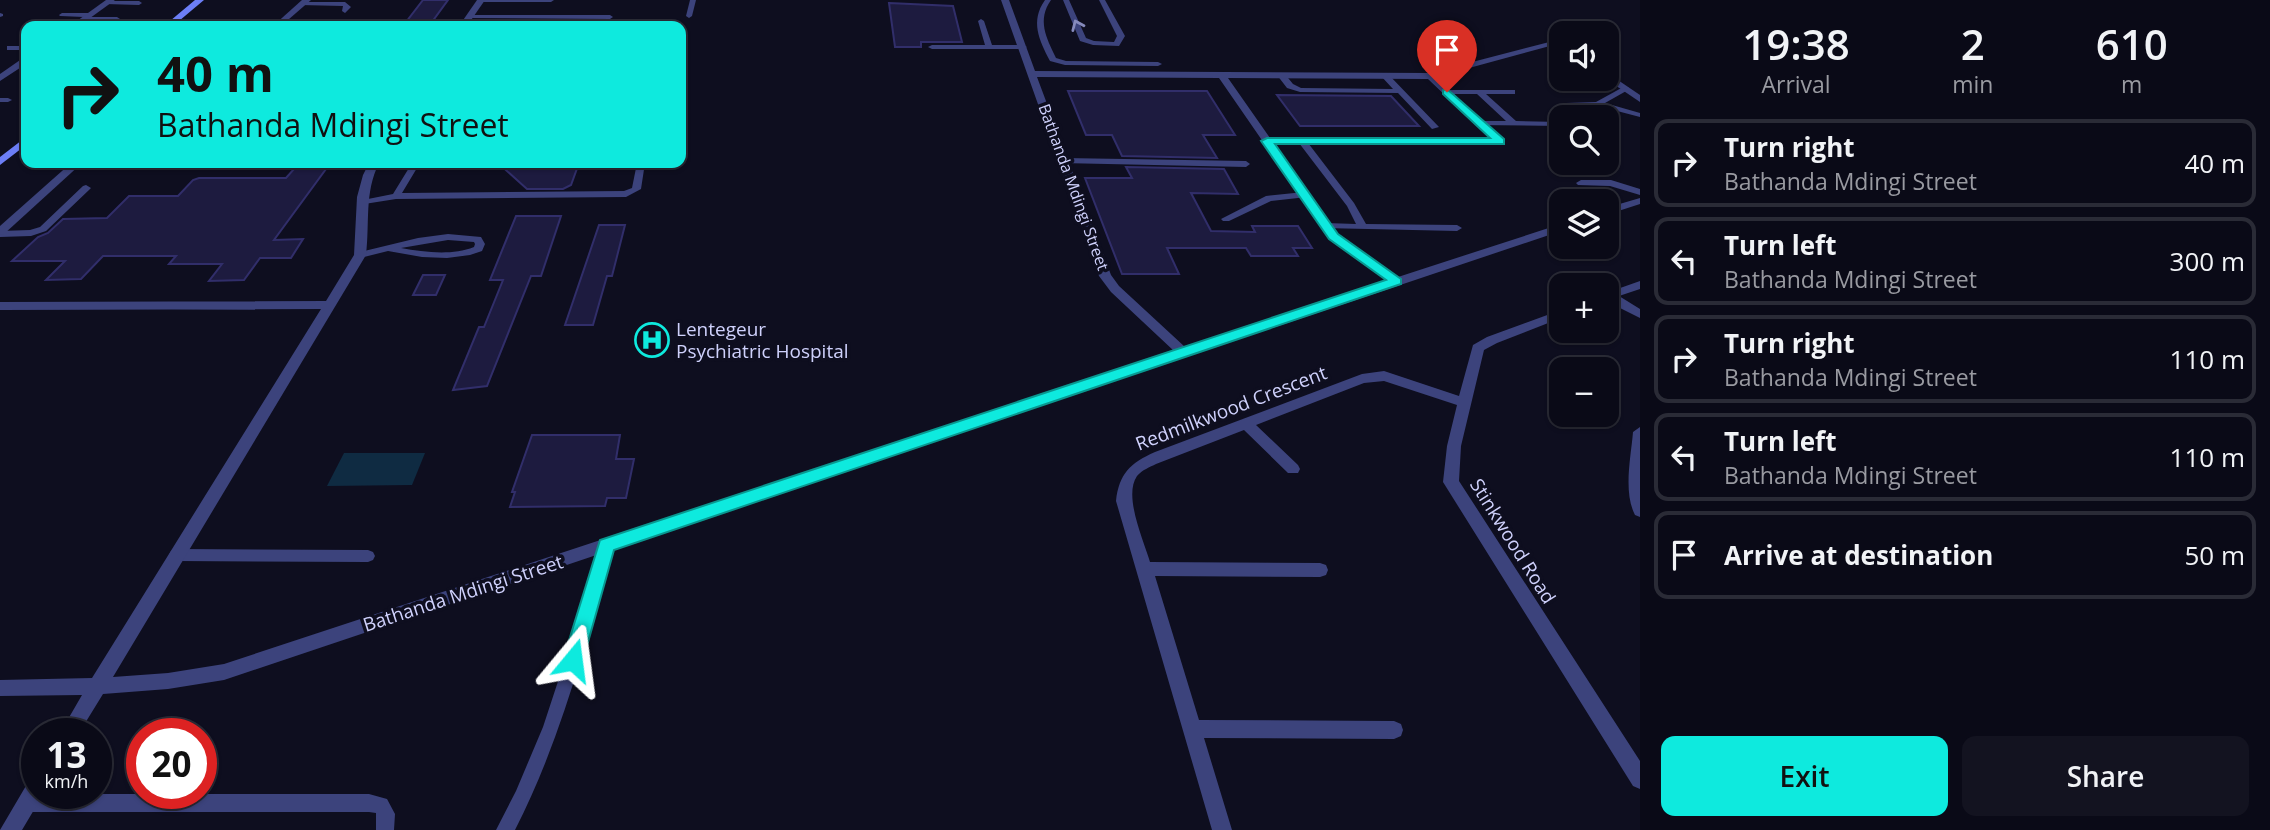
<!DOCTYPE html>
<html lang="en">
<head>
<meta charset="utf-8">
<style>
	body { margin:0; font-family:"Open Sans",sans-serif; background:#131320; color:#f1f3f6; height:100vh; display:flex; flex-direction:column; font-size:26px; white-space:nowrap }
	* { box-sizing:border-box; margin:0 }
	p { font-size:23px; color:#999aa1 }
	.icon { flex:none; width:38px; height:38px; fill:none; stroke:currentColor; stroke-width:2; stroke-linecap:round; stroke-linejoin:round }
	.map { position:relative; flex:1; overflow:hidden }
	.sheet { display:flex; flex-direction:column; background:#0a0a17; width:630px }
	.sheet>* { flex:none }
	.top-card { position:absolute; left:21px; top:21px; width:665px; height:147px; border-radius:14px; box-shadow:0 2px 5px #0004,0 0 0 2px #2a2b36; background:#0eeade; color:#111; overflow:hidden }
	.buttons { position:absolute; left:1549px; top:21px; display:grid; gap:14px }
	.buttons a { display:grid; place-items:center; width:70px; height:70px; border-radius:14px; background:#0a0a17; box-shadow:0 2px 5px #0004,0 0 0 2px #2a2b36; font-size:35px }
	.speed { position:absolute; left:21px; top:718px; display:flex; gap:14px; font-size:35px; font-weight:700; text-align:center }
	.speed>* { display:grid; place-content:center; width:91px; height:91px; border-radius:50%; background:#0a0a17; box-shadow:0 2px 5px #0004,0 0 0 2px #2a2b36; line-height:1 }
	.speed small { font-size:18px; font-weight:400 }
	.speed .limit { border:10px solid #d22; background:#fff; color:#111 }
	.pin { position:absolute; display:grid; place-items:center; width:60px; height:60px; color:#fff; margin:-72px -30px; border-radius:50% 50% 50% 0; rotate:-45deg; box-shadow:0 0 7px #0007 }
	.pin .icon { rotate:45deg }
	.me { position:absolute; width:77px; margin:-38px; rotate:16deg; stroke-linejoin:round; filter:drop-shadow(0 0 5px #0008) }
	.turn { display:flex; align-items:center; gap:24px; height:147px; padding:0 21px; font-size:32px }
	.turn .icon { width:91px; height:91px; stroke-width:2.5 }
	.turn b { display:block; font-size:49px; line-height:60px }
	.eta { display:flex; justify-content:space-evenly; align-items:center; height:119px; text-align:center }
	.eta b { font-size:42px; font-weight:600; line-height:49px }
	.action { display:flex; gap:14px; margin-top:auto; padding:14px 21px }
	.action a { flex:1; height:80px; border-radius:14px; background:#0eeade; color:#111; font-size:28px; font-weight:600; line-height:80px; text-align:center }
	.action a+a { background:#131320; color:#f1f3f6 }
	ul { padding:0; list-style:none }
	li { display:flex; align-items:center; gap:21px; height:88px; margin:0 14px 10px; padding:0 7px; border:4px solid #2a2b36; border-radius:14px }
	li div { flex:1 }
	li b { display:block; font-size:26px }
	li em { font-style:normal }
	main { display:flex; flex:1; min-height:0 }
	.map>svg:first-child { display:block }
	.water { fill:#0f2b42 }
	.building { fill:#1d1b3f; stroke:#312e6a; stroke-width:2 }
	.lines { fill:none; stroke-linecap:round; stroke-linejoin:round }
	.lane { fill:#3c437c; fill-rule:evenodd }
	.street { fill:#3c437c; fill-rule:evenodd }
	.secondary { fill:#6c7ef6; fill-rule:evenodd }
	.oneway { stroke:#868abc }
	.route { fill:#0eeade; stroke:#099890; stroke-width:2 }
	.labels { text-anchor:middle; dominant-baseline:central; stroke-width:7; stroke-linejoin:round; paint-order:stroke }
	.far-street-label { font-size:16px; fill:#cfd1fc; stroke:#0e0e1f }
	.poi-label { font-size:19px; fill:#cfd1fc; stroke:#0e0e1f; text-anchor:start }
	.street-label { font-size:19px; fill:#cfd1fc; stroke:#0e0e1f }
</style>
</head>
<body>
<main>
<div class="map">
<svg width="1640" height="830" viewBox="0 0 1640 830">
	<rect width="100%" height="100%" fill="#0e0e1f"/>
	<!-- water -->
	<polygon class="water" points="344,453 425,453 412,485 327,486"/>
	<!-- building -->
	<g class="building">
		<polygon points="423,0 448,0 429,26 403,26"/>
		<polygon points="889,3 953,6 962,42 921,42 921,47 895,47"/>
		<polygon points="1068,91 1207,91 1235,135 1203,135 1217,158 1122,156 1112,135 1086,135"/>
		<polygon points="1277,95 1391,96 1419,126 1300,126"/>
		<polygon points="498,163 579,163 571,185 563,189 527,189"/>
		<polygon points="1126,167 1224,169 1238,194 1191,193 1211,231 1255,232 1252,226 1298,226 1312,248 1293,248 1298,256 1251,256 1246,248 1167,248 1179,274 1122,274 1085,178 1132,178"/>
		<polygon points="294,169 326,169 274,240 303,239 291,258 260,258 244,280 209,281 222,264 169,264 176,256 103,256 81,279 46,280 65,261 12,261 38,237 48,233 63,219 107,218 129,196 178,196 193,180 199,178 286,178"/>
		<polygon points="516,216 561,216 541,276 531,276 487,386 453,390 479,327 484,327 503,280 490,280"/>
		<polygon points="599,225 625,225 612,276 607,276 593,325 565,325"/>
		<polygon points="423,275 445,275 436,295 413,295"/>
		<polygon points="532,435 620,435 616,459 634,459 626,498 607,498 605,506 510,507 515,492 512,492"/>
	</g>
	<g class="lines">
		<!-- lane -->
		<g class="lane">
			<polygon points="478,0 554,0 551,2 481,2"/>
			<polygon points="690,0 696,0 692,16 689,18 686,16"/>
			<path d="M1045,0H1051C1037,20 1046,37 1056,58L1066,61L1158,62L1162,64L1158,66L1065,65L1050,61C1039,40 1030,21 1045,0Z"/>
			<polygon points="1063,0 1069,0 1086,38 1094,41 1114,42 1117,36 1099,0 1105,0 1125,36 1119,46 1093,45 1080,41"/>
			<polygon points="107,1 139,1 142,3 139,5 105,4 105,2"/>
			<polygon points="302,2 345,2 351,7 345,13 342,11 343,6 300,5 299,4"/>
			<polygon points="0,13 3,14 3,16 0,17"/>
			<polygon points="62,13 90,13 93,15 90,17 117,17 120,19 117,21 84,21 81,19 84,17 60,16 59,15"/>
			<polygon points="469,15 610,15 613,17 610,19 467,18 466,17"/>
			<polygon points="981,19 984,21 992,45 1023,45 1027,47 1023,49 932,49 928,47 932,45 985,45 978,21"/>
			<rect x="7" y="46" width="19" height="4"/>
			<polygon points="1278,73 1284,73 1293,84 1301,88 1393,89 1381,76 1388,74 1439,127 1432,129 1398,93 1300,92 1287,88 1277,75"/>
			<polygon points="1625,86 1629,88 1628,90 1605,103 1640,113 1640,117 1598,106 1566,107 1562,105 1566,103 1596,102"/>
			<polygon points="1444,90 1515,90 1515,94 1486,94 1516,121 1561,122 1561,126 1477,125 1476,123 1480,121 1506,121 1477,94 1444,94"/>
			<polygon points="0,98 8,98 12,100 8,102 0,102"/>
			<polygon points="1299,139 1305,139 1354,203 1366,224 1457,225 1462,228 1457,231 1323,228 1321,226 1326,223 1356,224 1347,206 1299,143"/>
			<polygon points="1064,158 1246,161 1250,164 1246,167 1061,163 1060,161"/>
			<polygon points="412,163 420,163 402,193 624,191 632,188 637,163 645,163 641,189 626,197 396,199 358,205 358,201 393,194"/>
			<polygon points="1581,180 1611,180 1640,189 1640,195 1610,186 1578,185 1576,183"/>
			<polygon points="86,185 91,188 89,190 46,231 31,236 0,237 0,231 30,230 40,227 83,186"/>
			<polygon points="1304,192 1309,195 1307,197 1271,201 1229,221 1223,221 1221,219 1266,196"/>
			<path d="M448,234L481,237L485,244L482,251L470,255L447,258L422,257L388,251L360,258L355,255L356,253L418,238ZM448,240L474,242L475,244L474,247C451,256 424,252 401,248Z"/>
			<path d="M606,539L611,541L613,545C586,642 561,740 515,830H496L516,791L543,727L567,654L599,545L601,541Z"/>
			<polygon points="176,549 368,550 373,552 375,556 373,560 368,562 176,561 171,559 169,555 171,551"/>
			<polygon points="27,794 369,794 387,799 395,814 394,830 376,830 376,813 369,812 27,812 21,809 18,803 21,797"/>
		</g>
		<!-- street -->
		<g class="street">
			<polygon points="106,0 115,0 79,26 70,26"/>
			<polygon points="302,0 311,0 281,26 273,26"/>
			<polygon points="477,0 485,0 467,26 459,26"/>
			<path d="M1001,0H1009L1035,71L1430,73L1561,39V43L1436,77L1503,140V144H1275L1338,235L1398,277L1561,224V231L224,680L168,689L103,694L79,733H60L82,695L0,696V680L92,678L321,309L0,310V302L326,301L354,255L357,197L363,175L369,163H379C364,193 370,223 366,255L113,677L168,673L224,664L1174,351L1111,292L1099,276ZM1037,77L1219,78L1330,239L1387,281L1185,347L1119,286L1111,275ZM1228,78L1428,79L1491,139L1270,138Z"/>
			<polygon points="23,58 26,58 26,64 0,81 0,74"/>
			<polygon points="1606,72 1640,95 1640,102 1606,79"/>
			<polygon points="71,163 82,163 4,234 0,235 0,226"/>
			<polygon points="1640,198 1640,204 1606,215 1606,208"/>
			<polygon points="1640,281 1640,289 1619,296 1640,309 1640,318 1606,301 1606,293"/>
			<path d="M1561,310V318L1497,343L1484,350L1461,446L1459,481L1640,761V789L1633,786L1443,482L1447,446L1457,405L1384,381L1364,383L1256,425L1298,465L1300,469L1298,473H1288L1244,430L1156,464C1150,467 1142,470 1137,476C1123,496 1144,541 1150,562L1320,563L1326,565L1328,570L1326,575L1320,577L1155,576L1199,720L1394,721L1401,724L1403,730L1401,736L1394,739L1204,738L1232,830H1212L1116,501C1119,474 1130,463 1155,452L1362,374L1384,371L1459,396L1473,345L1487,337Z"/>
			<path d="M1640,427V517L1635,515C1623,492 1631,457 1633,432Z"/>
			<polygon points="37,776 37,793 44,793 22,830 0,830 30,779"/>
		</g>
		<!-- secondary -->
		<g class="secondary">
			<polygon points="195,0 204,0 173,26 164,26"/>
			<polygon points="26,137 26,145 0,165 0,157"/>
		</g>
	</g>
	<!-- one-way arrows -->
	<defs><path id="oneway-chevron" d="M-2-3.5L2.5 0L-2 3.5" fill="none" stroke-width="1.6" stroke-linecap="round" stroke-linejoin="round" transform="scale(1.75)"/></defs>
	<use class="oneway" href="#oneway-chevron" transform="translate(1077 25) rotate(-114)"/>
	<!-- route -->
	<polygon class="route" points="1447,89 1504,139 1504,144 1275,144 1338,234 1401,279 1401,284 614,550 583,660 580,666 573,669 566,666 563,660 600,540 1386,280 1329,239 1261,141 1267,138 1490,138 1443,94 1443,90"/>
	<!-- icons -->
	<defs>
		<g id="hospital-ring" transform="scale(1.75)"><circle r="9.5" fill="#0e0e1f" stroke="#0eeade" stroke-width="1.5"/><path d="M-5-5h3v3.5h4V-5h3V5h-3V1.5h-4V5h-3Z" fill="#0eeade"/></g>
	</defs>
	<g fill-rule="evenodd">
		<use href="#hospital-ring" x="652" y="340"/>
	</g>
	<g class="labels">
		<!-- far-street labels -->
		<g class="far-street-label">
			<text transform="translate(1074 187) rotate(70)">Bathanda Mdingi Street</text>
		</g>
		<!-- poi labels -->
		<g class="poi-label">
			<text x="676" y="329">Lentegeur<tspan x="676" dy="22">Psychiatric Hospital</tspan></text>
		</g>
		<!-- street labels -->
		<g class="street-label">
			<text transform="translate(1231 408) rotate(-21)">Redmilkwood Crescent</text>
			<text transform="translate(1513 541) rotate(58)">Stinkwood Road</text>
			<text transform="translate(463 593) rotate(-18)">Bathanda Mdingi Street</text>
		</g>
	</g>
</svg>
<div class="buttons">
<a><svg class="icon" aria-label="sound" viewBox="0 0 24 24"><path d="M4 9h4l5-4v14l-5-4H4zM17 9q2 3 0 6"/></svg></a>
<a><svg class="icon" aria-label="search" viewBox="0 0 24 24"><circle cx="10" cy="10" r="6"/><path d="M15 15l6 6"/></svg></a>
<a><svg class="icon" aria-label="layers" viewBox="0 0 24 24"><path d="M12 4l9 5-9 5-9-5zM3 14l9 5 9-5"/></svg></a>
<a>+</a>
<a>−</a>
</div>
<div class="speed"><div>13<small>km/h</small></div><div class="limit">20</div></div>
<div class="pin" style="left:1447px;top:92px;background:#d93025"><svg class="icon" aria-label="arrive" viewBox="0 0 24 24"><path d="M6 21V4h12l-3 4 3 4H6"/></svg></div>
<svg class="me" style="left:573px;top:660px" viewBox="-20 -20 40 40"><path d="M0-17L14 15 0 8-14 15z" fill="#0eeade" stroke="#fff" stroke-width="4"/></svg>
<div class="top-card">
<div class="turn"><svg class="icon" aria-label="right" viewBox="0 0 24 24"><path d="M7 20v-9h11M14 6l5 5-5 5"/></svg><div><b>40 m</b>Bathanda Mdingi Street</div></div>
</div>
</div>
<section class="sheet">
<div class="eta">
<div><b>19:38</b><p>Arrival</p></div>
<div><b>2</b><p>min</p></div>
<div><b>610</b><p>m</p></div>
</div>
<ul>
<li><svg class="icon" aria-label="right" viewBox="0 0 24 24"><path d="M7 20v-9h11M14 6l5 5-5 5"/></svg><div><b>Turn right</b><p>Bathanda Mdingi Street</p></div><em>40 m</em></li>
<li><svg class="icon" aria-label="left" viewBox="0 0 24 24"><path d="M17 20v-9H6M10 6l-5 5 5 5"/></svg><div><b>Turn left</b><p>Bathanda Mdingi Street</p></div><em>300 m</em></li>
<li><svg class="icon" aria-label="right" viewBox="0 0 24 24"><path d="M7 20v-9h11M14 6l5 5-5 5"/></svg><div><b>Turn right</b><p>Bathanda Mdingi Street</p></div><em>110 m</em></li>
<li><svg class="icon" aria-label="left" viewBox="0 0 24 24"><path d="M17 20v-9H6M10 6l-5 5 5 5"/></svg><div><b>Turn left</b><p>Bathanda Mdingi Street</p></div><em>110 m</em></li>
<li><svg class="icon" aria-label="arrive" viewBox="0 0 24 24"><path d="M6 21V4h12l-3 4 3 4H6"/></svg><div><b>Arrive at destination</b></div><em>50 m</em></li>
</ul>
<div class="action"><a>Exit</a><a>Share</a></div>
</section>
</main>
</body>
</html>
